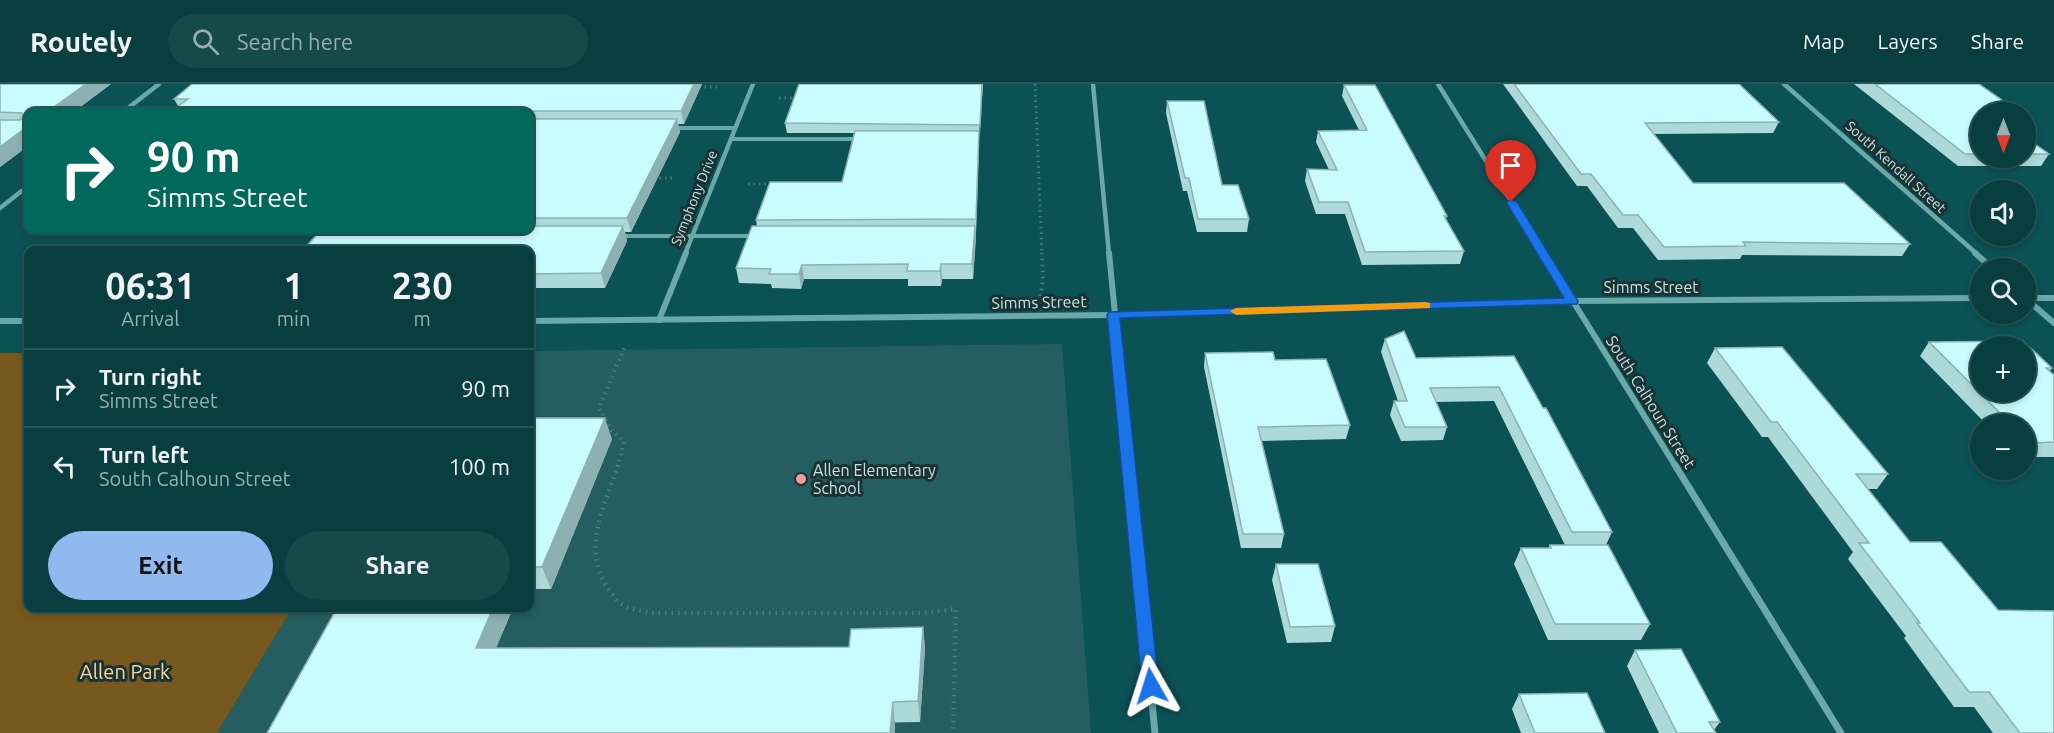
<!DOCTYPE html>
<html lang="en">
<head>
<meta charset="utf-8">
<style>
	body { margin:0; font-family:Ubuntu,sans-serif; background:#16494a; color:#f1f3f6; height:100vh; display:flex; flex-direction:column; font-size:22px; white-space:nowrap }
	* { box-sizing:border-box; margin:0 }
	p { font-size:20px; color:#98aeb0 }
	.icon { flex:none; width:33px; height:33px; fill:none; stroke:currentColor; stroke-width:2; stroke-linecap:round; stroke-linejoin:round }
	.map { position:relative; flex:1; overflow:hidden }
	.sheet { position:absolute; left:24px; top:162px; width:510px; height:366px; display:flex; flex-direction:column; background:#083e3f; border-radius:12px; box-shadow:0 3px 9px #0003,0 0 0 2px #295759 }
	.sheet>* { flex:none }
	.banner { position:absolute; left:24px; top:24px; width:510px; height:126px; border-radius:12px; box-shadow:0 3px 9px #0003,0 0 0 2px #295759; background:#00695c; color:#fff; overflow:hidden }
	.needle { width:39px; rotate:180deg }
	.controls { position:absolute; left:1970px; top:18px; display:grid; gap:12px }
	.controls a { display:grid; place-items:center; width:66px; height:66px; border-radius:50%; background:#083e3f; box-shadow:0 3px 9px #0003,0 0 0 2px #295759; font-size:30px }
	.pin { position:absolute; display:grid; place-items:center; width:51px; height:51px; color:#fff; margin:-62px -26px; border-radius:50% 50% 50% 0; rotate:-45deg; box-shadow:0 0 6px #0007 }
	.pin .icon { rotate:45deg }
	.me { position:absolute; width:66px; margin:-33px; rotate:354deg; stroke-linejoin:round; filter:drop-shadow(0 0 4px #0008) }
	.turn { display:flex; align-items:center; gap:21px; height:126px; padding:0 24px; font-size:27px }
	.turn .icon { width:78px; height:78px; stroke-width:2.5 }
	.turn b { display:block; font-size:42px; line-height:51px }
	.eta { display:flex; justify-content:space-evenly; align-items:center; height:102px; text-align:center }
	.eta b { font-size:36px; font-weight:700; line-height:42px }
	.primary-button { display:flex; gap:12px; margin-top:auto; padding:12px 24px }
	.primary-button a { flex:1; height:69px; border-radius:36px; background:#90b9f0; color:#111; font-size:24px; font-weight:700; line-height:69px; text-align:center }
	.primary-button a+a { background:#16494a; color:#f1f3f6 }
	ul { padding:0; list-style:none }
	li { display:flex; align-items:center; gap:18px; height:78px; padding:0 24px; border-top:2px solid #295759 }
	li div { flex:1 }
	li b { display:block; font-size:22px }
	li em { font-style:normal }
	header { display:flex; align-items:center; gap:36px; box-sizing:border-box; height:84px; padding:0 30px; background:#083e3f; border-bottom:2px solid #295759 }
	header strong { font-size:28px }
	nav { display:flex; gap:33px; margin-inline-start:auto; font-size:21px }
	.search { width:420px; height:54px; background:#16494a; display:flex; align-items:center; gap:15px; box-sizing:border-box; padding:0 21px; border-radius:33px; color:#98aeb0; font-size:22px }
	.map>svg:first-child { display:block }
	.built { fill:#255e60 }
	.green { fill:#77581e }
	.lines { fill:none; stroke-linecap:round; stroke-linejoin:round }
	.path-far2 { stroke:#457f81; stroke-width:3; stroke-dasharray:1.5 4; stroke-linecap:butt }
	.path-far1 { stroke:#457f81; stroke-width:4; stroke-dasharray:1.5 4.5; stroke-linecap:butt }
	.path { stroke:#457f81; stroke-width:4.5; stroke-dasharray:1.5 5; stroke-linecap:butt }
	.lane { stroke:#6aa8aa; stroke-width:4 }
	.street-far2 { stroke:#6aa8aa; stroke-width:4.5 }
	.street-far1 { stroke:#6aa8aa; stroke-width:6 }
	.street { stroke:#6aa8aa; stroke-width:7 }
	.wall { fill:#add9da }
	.shaded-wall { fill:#8db0b2 }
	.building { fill:#c9fcfe; stroke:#8db0b2; stroke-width:1.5; fill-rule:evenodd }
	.route { fill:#1a73e8; stroke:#114b97; stroke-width:1.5 }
	.slow { fill:#f59e0b }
	.poi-dot { fill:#f59b9c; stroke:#193233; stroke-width:2 }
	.labels { text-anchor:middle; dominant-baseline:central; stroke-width:6; stroke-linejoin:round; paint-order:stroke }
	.far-street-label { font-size:14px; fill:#c5e3e4; stroke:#193233 }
	.street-label { font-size:16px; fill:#c5e3e4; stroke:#193233 }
	.poi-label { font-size:16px; fill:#c5e3e4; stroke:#193233; text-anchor:start }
	.near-park-label { font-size:20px; fill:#fed696; stroke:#193233 }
</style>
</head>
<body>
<header>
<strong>Routely</strong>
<div class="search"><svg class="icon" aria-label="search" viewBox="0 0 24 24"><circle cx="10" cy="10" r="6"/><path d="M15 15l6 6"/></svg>Search here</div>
<nav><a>Map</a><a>Layers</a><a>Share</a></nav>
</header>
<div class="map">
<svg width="2054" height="649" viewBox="0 0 2054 649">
	<rect width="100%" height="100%" fill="#0b5254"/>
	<!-- built -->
	<polygon class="built" points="1062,260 1091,649 217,649 292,524 530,524 530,267"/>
	<!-- green -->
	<polygon class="green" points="0,269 28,269 28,524 292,524 217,649 0,649"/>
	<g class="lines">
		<!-- path-far2 -->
		<g class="path-far2">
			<polyline points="1035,0 1042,170"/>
			<polyline points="699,3 721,3"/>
			<polyline points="779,14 799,14"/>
			<polyline points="654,94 675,94"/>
			<polyline points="748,100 773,100"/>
		</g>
		<!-- path-far1 -->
		<g class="path-far1">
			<polyline points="1040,212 1043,196 1042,169"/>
			<polyline points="618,383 624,357 612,347 599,324 625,262"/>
		</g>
		<!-- path -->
		<path class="path" d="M618,381C605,421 582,462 606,501C610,508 617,518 625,522C633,526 643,527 652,529H922L956,525L953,649"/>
		<!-- lane -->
		<g class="lane">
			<polyline points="675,44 735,44"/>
			<polyline points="731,55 859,55"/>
			<polyline points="622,152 755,152"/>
		</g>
		<!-- street-far2 -->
		<g class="street-far2">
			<polyline points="1093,0 1109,170"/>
			<polyline points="1438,0 1544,170"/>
			<polyline points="1784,0 1977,170"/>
			<polyline points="123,28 159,0"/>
			<polyline points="0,124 28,102"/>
			<polyline points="685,170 753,0"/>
		</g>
		<!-- street-far1 -->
		<g class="street-far1">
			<polyline points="1109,169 1130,383"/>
			<polyline points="1543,169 1676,383"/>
			<polyline points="1975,169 1992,184"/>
			<polyline points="2025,214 2054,239"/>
			<polyline points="2025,214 2054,214"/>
			<polyline points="659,236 686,169"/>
			<polyline points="0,237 28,237"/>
			<polyline points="530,237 1113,231 1572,217 1980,214"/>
		</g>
		<!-- street -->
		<g class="street">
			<polyline points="1129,381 1155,649"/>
			<polyline points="1675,381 1841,649"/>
		</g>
	</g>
	<!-- wall -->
	<g class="wall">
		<polygon points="0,0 111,0 0,83"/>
		<polygon points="702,0 684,40 678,40 680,48 631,148 625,148 627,157 605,204 530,204 530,28 176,28 174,25 178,22 174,15"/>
		<polygon points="799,0 983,0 979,51 976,148 973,195 942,195 941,202 908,202 908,195 804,195 801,205 772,204 771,200 739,199 736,184 757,142 756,136 842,98 854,49 787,49 785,39"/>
		<polygon points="1503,0 1739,0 1779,38 1773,49 1654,50 1693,99 1910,160 1902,172 1742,171 1740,175 1658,176 1633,144 1618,144 1587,102 1577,102"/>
		<polygon points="1854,0 1979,0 1980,74 2025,74 2025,53 2049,70 2041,82 1958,82"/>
		<polygon points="1344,1 1447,132 1446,135 1464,167 1460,180 1362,181 1345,130 1316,130 1305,97 1307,85 1329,86 1316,58 1318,47 1359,46 1342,12"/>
		<polygon points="1167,17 1222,101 1249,135 1247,148 1197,148 1187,107 1183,107 1166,29"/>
		<polygon points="2025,33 2029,36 2025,42"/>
		<polygon points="1385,255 1416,274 1514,272 1612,448 1606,461 1650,540 1641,556 1548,556 1514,480 1521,464 1548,464 1550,461 1565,461 1494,317 1436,318 1447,343 1443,356 1401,357 1390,331 1394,317 1398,317 1381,268"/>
		<polygon points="1929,258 2052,284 2050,287 2054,291 2054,373 2025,373 2025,340 1986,340 1920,272"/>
		<polygon points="1715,264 1888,390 1877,405 1868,405 2054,649 1993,649 1974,623 1954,623 1904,554 1906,552 1848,475 1853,468 1768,353 1762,353 1707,279"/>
		<polygon points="1205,269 1275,276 1350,341 1346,355 1262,357 1284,450 1281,464 1241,464 1204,283"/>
		<polygon points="530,334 612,355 551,505 530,505"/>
		<polygon points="1276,480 1335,542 1331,558 1287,559 1272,496"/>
		<polygon points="337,524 513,524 496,564 849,563 923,543 925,564 920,638 267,649"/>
		<polygon points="1635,566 1720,638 1714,646 1716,649 1659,649 1627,582"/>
		<polygon points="1519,610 1605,649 1521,649 1512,625"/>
	</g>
	<!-- shaded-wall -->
	<g class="shaded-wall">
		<polygon points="86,0 111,0 73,28 47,28"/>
		<polygon points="694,0 702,0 684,40 681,27"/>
		<polygon points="982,0 983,0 980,51 980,41"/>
		<polygon points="677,35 680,48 631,148 627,134"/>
		<polygon points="28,42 28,62 0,83 0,63"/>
		<polygon points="979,47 979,59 976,148 976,135"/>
		<polygon points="623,142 627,157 605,204 601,189"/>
		<polygon points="975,142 976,156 973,195 972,180"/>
		<polygon points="941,180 942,195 941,202 940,187"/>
		<polygon points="802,181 804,195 801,205 799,190"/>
		<polygon points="605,334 612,355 551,505 542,483"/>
		<polygon points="493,524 513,524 487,585 476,564"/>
		<polygon points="923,543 925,564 920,638 918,617"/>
		<polygon points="893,618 895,639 895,649 890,649"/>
	</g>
	<!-- building -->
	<g class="building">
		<polygon points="0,0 86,0 47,28 28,28 28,42 0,63 0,36 20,36 24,33 22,29 0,28"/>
		<polygon points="192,0 694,0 681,27 526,27 523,28 427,28 429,26 174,25 188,15 174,15"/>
		<polygon points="799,0 982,0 980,41 785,39"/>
		<polygon points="1514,0 1739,0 1779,38 1645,39 1693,99 1844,99 1910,160 1743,158 1746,162 1664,163 1638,131 1623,131 1591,90 1581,90"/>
		<polygon points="1875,0 1979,0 2019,28 1980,28 1980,70 1965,70"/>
		<polygon points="1344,1 1375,1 1447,132 1444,132 1464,167 1365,168 1348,118 1319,118 1307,85 1337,86 1318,47 1367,46"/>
		<polygon points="1167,17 1204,17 1222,101 1238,101 1249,135 1198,135 1189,94 1185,94"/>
		<polygon points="530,35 677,35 627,134 530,134"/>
		<polygon points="855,47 979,47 976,135 756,136 770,98 842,98"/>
		<polygon points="2025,53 2049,70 2025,70"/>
		<polygon points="530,142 623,142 601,189 530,190 530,166 303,166 320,147 325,147 326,146 530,146"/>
		<polygon points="752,142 975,142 972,180 941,180 940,187 907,187 908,180 802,181 799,190 769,190 771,185 736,184"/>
		<polygon points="1404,247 1416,274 1514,272 1543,324 1546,324 1612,448 1572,448 1499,303 1430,304 1447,343 1405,343 1394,317 1407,317 1385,255"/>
		<path d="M2023,257L2052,284H2046L2054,291V358L2029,359L2025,355V340H2011L1929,258ZM1980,262H2025V308H1980Z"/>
		<polygon points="1782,263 1888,390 1856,390 1910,458 1941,458 1998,526 2054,527 2054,649 2020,649 1989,608 1969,608 1917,539 1920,539 1859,459 1869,459 1777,338 1771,338 1715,264"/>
		<polygon points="1273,268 1275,276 1326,275 1350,341 1258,343 1284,450 1243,450 1205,269"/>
		<polygon points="530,334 605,334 542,483 530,483"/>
		<polygon points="1550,461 1608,461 1650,540 1555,540 1521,464 1551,464"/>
		<polygon points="1276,480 1318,480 1335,542 1290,543"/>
		<polygon points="337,524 493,524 476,564 849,563 851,545 923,543 918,617 893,618 890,649 267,649"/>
		<polygon points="1681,565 1720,638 1709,638 1716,649 1677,649 1635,566"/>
		<polygon points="1587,609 1605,649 1535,649 1519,610"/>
	</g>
	<!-- route -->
	<polygon class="route" points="1511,115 1517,118 1578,217 1577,220 1120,234 1159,602 1157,607 1151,610 1144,607 1142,602 1107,231 1109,228 1564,214 1506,118"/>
	<!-- slow -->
	<polygon class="slow" points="1425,218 1430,219 1430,224 1236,231 1230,227 1236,224"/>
	<!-- markers -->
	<circle class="poi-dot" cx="801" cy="395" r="6"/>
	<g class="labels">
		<!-- far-street labels -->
		<g class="far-street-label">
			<text transform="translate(1896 83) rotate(42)">South Kendall Street</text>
			<text transform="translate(694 114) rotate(-68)">Symphony Drive</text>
		</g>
		<!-- street labels -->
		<g class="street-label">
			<text x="1651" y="203">Simms Street</text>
			<text transform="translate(1039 218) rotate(-1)">Simms Street</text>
			<text transform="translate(1651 318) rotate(58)">South Calhoun Street</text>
		</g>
		<!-- poi labels -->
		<g class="poi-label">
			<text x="813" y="386">Allen Elementary<tspan x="813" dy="18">School</tspan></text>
		</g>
		<!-- near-park labels -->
		<g class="near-park-label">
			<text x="125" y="587">Allen Park</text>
		</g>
	</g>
</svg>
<div class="controls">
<a><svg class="needle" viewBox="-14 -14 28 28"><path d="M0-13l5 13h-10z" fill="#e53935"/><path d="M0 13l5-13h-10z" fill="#98aeb0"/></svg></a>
<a><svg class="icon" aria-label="sound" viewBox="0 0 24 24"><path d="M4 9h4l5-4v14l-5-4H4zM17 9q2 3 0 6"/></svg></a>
<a><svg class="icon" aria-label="search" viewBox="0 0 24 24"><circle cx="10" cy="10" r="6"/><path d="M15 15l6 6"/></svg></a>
<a>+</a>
<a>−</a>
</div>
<div class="pin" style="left:1511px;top:118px;background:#d93025"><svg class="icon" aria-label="arrive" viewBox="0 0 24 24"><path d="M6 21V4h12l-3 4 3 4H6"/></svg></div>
<svg class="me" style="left:1151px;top:602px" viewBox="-20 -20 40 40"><path d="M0-17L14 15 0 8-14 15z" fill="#1a73e8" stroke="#fff" stroke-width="4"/></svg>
<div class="banner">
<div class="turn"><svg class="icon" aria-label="right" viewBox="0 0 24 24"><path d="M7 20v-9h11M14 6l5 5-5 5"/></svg><div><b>90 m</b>Simms Street</div></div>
</div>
<section class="sheet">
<div class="eta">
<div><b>06:31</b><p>Arrival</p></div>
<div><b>1</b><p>min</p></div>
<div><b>230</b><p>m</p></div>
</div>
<ul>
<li><svg class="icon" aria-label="right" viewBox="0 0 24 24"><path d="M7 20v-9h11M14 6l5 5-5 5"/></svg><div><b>Turn right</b><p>Simms Street</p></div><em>90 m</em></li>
<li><svg class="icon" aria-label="left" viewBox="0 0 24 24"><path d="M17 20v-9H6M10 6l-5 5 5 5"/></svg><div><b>Turn left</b><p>South Calhoun Street</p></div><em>100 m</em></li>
</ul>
<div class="primary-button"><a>Exit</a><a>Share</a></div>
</section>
</div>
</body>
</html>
